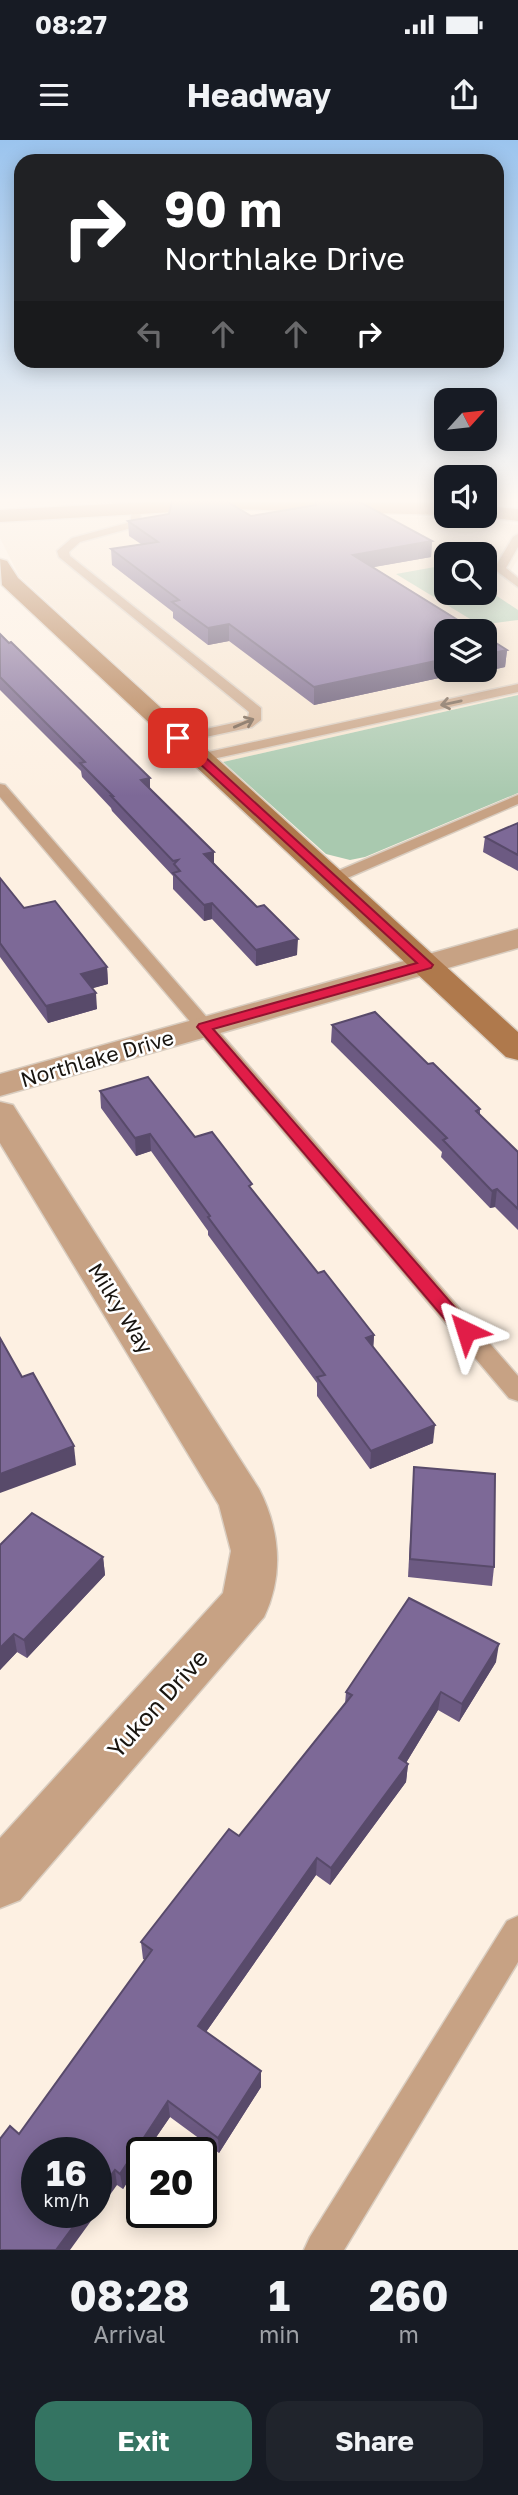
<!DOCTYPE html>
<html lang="en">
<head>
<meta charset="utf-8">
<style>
	body { margin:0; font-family:"Golos Text",sans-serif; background:#20242c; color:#f1f3f6; height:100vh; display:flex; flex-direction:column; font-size:26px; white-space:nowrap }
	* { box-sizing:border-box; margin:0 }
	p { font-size:23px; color:#9ea1a6 }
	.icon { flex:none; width:38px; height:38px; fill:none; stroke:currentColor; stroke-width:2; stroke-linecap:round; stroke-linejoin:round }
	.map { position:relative; height:2110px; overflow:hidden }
	.drawer { display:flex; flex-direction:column; background:#171b24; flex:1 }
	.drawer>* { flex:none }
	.banner { position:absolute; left:14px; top:14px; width:490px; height:214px; border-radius:21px; box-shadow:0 4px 18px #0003; background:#202124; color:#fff; overflow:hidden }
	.needle { width:46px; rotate:63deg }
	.controls { position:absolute; left:434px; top:248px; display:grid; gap:14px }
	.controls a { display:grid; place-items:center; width:63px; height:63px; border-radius:14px; background:#171b24; box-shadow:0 4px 18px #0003; font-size:35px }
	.speed { position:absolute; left:21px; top:1997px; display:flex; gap:14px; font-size:35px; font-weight:700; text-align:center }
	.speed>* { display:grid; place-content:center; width:91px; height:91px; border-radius:50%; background:#171b24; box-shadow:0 4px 18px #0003; line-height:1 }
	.speed small { font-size:18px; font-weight:400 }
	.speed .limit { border:4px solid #111; border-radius:10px; background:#fff; color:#111 }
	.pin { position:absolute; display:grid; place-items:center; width:60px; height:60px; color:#fff; margin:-30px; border-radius:14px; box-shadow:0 4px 10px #0006 }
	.me { position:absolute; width:77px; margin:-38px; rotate:319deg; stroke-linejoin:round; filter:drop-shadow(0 0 5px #0008) }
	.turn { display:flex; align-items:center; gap:24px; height:147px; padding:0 35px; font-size:32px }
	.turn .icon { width:91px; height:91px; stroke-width:2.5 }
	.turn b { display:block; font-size:49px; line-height:60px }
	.lanes { display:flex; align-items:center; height:66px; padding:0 35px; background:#0003; justify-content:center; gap:35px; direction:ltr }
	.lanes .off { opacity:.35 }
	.eta { display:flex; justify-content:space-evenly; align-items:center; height:119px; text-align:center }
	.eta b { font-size:42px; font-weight:700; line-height:49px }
	.cta { display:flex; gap:14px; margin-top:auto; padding:14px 35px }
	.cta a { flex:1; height:80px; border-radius:21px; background:#347462; color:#fff; font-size:28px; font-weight:700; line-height:80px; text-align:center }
	.cta a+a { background:#20242c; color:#f1f3f6 }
	.status { display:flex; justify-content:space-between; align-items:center; height:49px; padding:0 35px; background:#171b24; direction:ltr }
	.status svg { height:19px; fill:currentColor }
	header { display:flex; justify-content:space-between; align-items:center; height:91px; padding:0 35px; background:#171b24; font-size:32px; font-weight:700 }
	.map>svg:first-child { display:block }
	.built { fill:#f6e4cf; fill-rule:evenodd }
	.green { fill:#a9c9af }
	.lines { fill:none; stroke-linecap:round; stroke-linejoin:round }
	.lane-casing { stroke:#d9cdc0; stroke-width:3 }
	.street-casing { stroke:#d9cdc0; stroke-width:3 }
	.secondary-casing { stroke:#d9cdc0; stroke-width:3 }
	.lane { fill:#c7a284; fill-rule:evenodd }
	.street { fill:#c7a284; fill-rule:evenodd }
	.secondary { fill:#af794c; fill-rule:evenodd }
	.wall { fill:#6c5a82 }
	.shaded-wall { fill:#584a6a }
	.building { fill:#7d6997; stroke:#584a6a; stroke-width:2 }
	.oneway { stroke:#705c4a }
	.route { fill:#e11d48; stroke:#92132f; stroke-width:2 }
	.labels { text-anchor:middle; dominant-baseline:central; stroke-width:5; stroke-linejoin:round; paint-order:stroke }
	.street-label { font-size:21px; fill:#191510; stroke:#fff }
	.near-street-label { font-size:24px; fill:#191510; stroke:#fff }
</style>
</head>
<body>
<div class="status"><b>08:27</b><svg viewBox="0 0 49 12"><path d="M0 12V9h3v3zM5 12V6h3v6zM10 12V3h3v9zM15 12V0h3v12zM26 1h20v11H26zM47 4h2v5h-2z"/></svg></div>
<header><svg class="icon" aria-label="menu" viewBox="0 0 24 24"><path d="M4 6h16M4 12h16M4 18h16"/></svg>Headway<svg class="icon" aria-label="share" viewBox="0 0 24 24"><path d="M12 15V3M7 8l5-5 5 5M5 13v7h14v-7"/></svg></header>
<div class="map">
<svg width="518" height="2110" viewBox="0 0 518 2110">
	<rect width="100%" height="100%" fill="#fdf0e2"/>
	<!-- built -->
	<path class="built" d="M183,373H305L425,377L518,385V419L509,433L518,438V555L223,622L19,436L0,398V383L28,379ZM446,415H485V453H446ZM446,492H485V530H446Z"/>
	<!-- green -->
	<g class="green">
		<polygon points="446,425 446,453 485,453 485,448 518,470 518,480 480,485 396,434"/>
		<polygon points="518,555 518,653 365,717 350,720 326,714 223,622"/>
	</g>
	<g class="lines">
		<!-- lane casing -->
		<g class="lane-casing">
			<g id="lane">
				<polygon points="132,365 141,367 140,383 135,387 80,402 69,412 70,416 261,568 261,580 252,587 178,603 173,602 173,596 243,581 248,578 249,572 59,417 57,411 72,398 127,383 131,380"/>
				<polygon points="518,394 518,407 506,428 518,438 518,447 494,429 513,397"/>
				<polygon points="518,544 518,552 199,622 192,618 199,614"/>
				<polygon points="0,644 5,645 518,1236 518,1261 509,1258 0,657"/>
				<polygon points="518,655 518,664 338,742 326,742 324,739 326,736"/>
				<polygon points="518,1776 518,1822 344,2110 304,2110 310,2097 507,1781"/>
			</g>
		</g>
		<!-- street casing -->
		<g class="street-casing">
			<g id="street">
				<polygon points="518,789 518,808 0,956 0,934"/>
				<path d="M0,962L13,965L18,973L259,1349C280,1390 284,1435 264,1477L20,1760L0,1768V1698L223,1453L231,1411L219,1365L0,1003Z"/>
			</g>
		</g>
		<!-- secondary casing -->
		<g class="secondary-casing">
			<g id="secondary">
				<polygon points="165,361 446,363 446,375 226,369 0,382 0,370"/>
				<polygon points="485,366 518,369 518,381 479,376 485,376"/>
				<polygon points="0,419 7,421 18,438 518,892 518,920 506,917 2,445"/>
			</g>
		</g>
		<!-- lane -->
		<use href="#lane" class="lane"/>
		<!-- street -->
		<use href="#street" class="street"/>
		<!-- secondary -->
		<use href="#secondary" class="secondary"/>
	</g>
	<!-- wall -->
	<g class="wall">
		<polygon points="315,361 432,401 431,417 373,427 507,510 505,527 444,541 439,538 314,565 229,501 208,505 173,478 173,472 112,425 111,409 141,404 129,396 128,381 169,374 251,376 314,365"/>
		<polygon points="0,494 150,649 214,723 297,815 256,826 212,779 204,781 173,749 173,736 112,671 111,668 82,637 81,631 0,550"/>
		<polygon points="518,683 518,731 483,712 485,697"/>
		<polygon points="0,738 24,768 107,827 108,844 92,848 97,869 48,883 0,817"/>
		<polygon points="332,885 428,924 480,969 480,975 518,1012 518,1090 495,1067 490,1068 441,1017 442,1012 331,902"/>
		<polygon points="100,951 195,997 252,1050 318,1133 374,1195 373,1207 433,1303 370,1329 317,1256 317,1243 208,1095 208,1091 151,1011 136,1016 101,968"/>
		<polygon points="414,1327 494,1427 492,1446 408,1437"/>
		<polygon points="0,1405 103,1417 105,1435 27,1518 17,1512 0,1530"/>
		<polygon points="496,1522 459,1582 438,1570 406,1623 408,1624 406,1642 330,1745 316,1735 206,1892 261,1931 261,1947 219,2013 170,1977 146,2012 142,2012 142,2019 123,2049 117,2045 19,1994 145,1820 143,1819 141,1802 239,1696 345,1564 346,1552"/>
	</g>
	<!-- shaded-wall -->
	<g class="shaded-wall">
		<polygon points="432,401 431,417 352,431 353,415"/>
		<polygon points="229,484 229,501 208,505 208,488"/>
		<polygon points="507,510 505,527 444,541 445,523 446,523 446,530 485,530 485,515"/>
		<polygon points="440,520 439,538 314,565 314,547"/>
		<polygon points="150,638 150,653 141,640"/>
		<polygon points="214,712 214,727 204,714"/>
		<polygon points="212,763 212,779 204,781 204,765"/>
		<polygon points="298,799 297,815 256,826 256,810"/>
		<polygon points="107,827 108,844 83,851 81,834"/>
		<polygon points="96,853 97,869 48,883 46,866"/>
		<polygon points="150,994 151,1011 136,1016 135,998"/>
		<polygon points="497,1049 495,1067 490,1068 492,1051"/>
		<polygon points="374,1195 373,1213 366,1198"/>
		<polygon points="435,1285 433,1303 370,1329 371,1311"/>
		<polygon points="74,1306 76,1325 0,1353 0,1334"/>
		<polygon points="103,1417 105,1435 27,1518 24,1500"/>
		<polygon points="14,1494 17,1512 0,1530 0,1508"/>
		<polygon points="499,1504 496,1522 459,1582 462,1564"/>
		<polygon points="441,1552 438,1570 398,1636 399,1618"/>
		<polygon points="408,1624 406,1642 330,1745 331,1728"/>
		<polygon points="317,1718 316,1735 199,1902 198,1886"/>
		<polygon points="261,1931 261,1947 219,2013 218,1998"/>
		<polygon points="168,1961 170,1977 146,2012 142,2012 142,2019 123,2049 120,2034"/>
		<polygon points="115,2030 117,2045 70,2110 56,2110 84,2072 96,2072 96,2055"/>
	</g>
	<!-- building -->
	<g class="building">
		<polygon points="172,361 226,361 251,376 316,365 315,361 358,361 432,401 353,415 477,492 446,492 446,523 440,520 314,547 229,484 208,488 172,462 179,460 111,409 158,402 128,381 169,374"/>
		<polygon points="0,494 9,503 11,502 150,638 141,640 214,712 204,714 257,767 264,765 298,799 256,810 212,763 204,765 173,733 180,731 174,724 178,720 173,721 111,656 113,656 80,623 85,622 0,537"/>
		<polygon points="485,496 507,510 485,515"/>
		<polygon points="518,683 518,715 485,697"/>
		<polygon points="0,738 24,768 55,761 107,827 81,834 96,853 46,866 0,803"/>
		<polygon points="375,872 428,924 433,923 480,969 476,971 518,1012 518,1069 497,1049 492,1051 443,1000 447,998 332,885"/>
		<polygon points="148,937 195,997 212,992 252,1044 249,1046 318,1133 324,1131 374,1195 366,1198 435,1285 371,1311 317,1237 325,1235 208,1077 210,1076 150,994 135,998 100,951"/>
		<polygon points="0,1198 22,1237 33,1233 74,1306 0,1334"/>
		<polygon points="414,1327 495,1334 494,1427 410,1419"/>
		<polygon points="32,1373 103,1417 24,1500 14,1494 0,1508 0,1405"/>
		<polygon points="409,1458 499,1504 462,1564 441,1552 399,1618 408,1624 331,1728 317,1718 198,1886 261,1931 218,1998 168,1961 120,2034 115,2030 96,2055 96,2012 37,2012 37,2072 84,2072 56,2110 0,2110 0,1999 10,1986 19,1994 152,1810 141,1802 229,1689 239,1696 352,1555 346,1552"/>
	</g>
	<!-- one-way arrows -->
	<defs><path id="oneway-shaft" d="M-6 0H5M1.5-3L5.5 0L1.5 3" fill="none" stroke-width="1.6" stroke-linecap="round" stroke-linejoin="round" transform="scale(1.75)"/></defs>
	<g class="oneway">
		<use href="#oneway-shaft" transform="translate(451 563) rotate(168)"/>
		<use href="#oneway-shaft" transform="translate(244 583) rotate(-23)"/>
	</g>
	<!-- sky -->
	<linearGradient id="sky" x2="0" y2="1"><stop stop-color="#9bc4ee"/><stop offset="0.55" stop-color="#fef8f2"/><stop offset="1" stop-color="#fef8f2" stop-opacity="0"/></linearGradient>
	<rect width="518" height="656" fill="url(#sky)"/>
	<!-- route -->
	<polygon class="route" points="175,596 182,596 433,825 431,828 213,889 472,1187 474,1191 472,1196 459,1196 197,887 199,884 417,823 175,601"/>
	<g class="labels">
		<!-- street labels -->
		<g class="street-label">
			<text transform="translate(97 918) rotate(-16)">Northlake Drive</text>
			<text transform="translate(121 1168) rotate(58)">Milky Way</text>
		</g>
		<!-- near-street labels -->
		<g class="near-street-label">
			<text transform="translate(157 1563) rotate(-48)">Yukon Drive</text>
		</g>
	</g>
</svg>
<div class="controls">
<a><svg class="needle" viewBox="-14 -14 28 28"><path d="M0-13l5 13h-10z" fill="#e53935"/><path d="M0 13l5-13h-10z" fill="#9ea1a6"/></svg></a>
<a><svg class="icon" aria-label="sound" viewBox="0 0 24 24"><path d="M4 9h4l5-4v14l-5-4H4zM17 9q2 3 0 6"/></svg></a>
<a><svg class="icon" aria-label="search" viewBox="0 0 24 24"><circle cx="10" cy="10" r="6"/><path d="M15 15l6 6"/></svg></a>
<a><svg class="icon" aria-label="layers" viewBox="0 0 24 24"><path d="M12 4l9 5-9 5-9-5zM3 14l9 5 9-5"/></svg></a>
</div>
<div class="speed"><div>16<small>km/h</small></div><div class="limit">20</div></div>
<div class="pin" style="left:178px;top:598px;background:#d93025"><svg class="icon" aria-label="arrive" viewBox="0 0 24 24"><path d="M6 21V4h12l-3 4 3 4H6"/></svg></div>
<svg class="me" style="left:466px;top:1191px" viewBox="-20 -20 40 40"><path d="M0-17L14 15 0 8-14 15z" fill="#e11d48" stroke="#fff" stroke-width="4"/></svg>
<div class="banner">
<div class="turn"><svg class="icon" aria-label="right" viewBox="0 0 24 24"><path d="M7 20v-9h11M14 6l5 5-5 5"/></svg><div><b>90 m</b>Northlake Drive</div></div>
<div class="lanes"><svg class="icon off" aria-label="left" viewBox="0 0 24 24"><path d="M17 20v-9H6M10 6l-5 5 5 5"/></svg><svg class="icon off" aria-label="ahead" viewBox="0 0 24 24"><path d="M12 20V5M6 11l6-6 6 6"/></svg><svg class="icon off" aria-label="ahead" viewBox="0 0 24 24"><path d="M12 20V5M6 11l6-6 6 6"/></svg><svg class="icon" aria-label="right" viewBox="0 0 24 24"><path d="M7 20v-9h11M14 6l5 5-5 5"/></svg></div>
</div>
</div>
<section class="drawer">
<div class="eta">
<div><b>08:28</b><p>Arrival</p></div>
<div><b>1</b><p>min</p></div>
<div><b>260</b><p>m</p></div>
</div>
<div class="cta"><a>Exit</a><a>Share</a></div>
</section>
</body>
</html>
